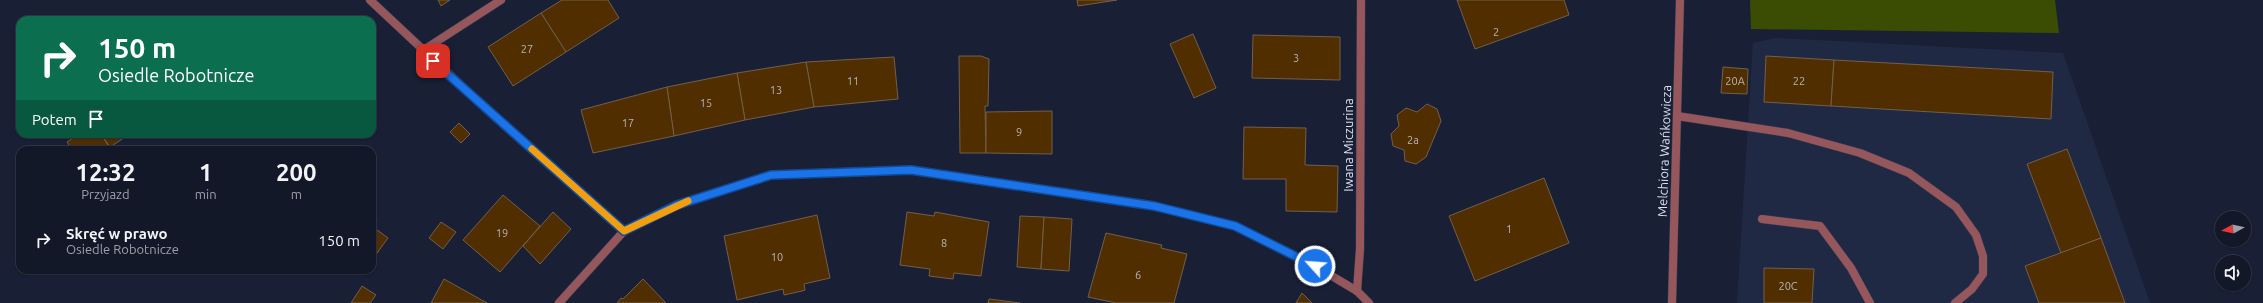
<!DOCTYPE html>
<html lang="pl">
<head>
<meta charset="utf-8">
<style>
	body { margin:0; font-family:Ubuntu,sans-serif; background:#1c2130; color:#f1f3f6; height:100vh; display:flex; flex-direction:column; font-size:15px; white-space:nowrap }
	* { box-sizing:border-box; margin:0 }
	p { font-size:13px; color:#9da0a8 }
	.icon { flex:none; width:22px; height:22px; fill:none; stroke:currentColor; stroke-width:2; stroke-linecap:round; stroke-linejoin:round }
	.map { position:relative; flex:1; overflow:hidden }
	.panel { position:absolute; left:16px; top:146px; width:360px; height:128px; display:flex; flex-direction:column; background:#131828; border-radius:12px; box-shadow:0 1px 3px #0004,0 0 0 1px #323745 }
	.panel>* { flex:none }
	.guide { position:absolute; left:16px; top:16px; width:360px; height:122px; border-radius:12px; box-shadow:0 1px 3px #0004,0 0 0 1px #323745; background:#0b6e4f; color:#fff; overflow:hidden }
	.needle { width:26px; rotate:262deg }
	.fabs { position:absolute; left:2215px; top:211px; display:grid; gap:8px }
	.fabs a { display:grid; place-items:center; width:36px; height:36px; border-radius:50%; background:#131828; box-shadow:0 1px 3px #0004,0 0 0 1px #323745; font-size:20px }
	.pin { position:absolute; display:grid; place-items:center; width:34px; height:34px; color:#fff; margin:-17px; border-radius:8px; box-shadow:0 2px 6px #0006 }
	.me { position:absolute; width:44px; margin:-22px; rotate:296deg; stroke-linejoin:round; filter:drop-shadow(0 0 3px #0008) }
	.turn { display:flex; align-items:center; gap:14px; height:84px; padding:0 16px; font-size:18px }
	.turn .icon { width:52px; height:52px; stroke-width:2.5 }
	.turn b { display:block; font-size:28px; line-height:34px }
	.then { display:flex; align-items:center; height:38px; padding:0 16px; background:#0003; gap:8px; font-size:15px }
	.eta { display:flex; justify-content:space-evenly; align-items:center; height:68px; text-align:center }
	.eta b { font-size:24px; font-weight:700; line-height:28px }
	ul { padding:0; list-style:none }
	li { display:flex; align-items:center; gap:12px; height:52px; padding:0 16px }
	li div { flex:1 }
	li b { display:block; font-size:15px }
	li em { font-style:normal }
	.map>svg:first-child { display:block }
	.built { fill:#202944 }
	.green { fill:#3a4d03 }
	.building { fill:#502e00; stroke:#735f49 }
	.lines { fill:none; stroke-linecap:round; stroke-linejoin:round }
	.service-casing { stroke:#343b50; stroke-width:9 }
	.minor-casing { stroke:#343b50; stroke-width:9 }
	.tertiary-casing { stroke:#343b50; stroke-width:9 }
	.service { stroke:#95565c; stroke-width:8 }
	.minor { stroke:#95565c; stroke-width:8 }
	.tertiary { stroke:#95565c; stroke-width:8 }
	.route-casing { stroke:#114b97; stroke-width:10 }
	.route { stroke:#1a73e8; stroke-width:7 }
	.slow { stroke:#f59e0b; stroke-width:7 }
	.labels { text-anchor:middle; dominant-baseline:central; stroke-width:3.5; stroke-linejoin:round; paint-order:stroke }
	.number-label { font-size:11px; fill:#b7b3b2 }
	.street-label { font-size:13px; fill:#d9dfee; stroke:#192036 }
</style>
</head>
<body>
<div class="map">
<svg width="2263" height="303" viewBox="0 0 2263 303">
	<rect width="100%" height="100%" fill="#192036"/>
	<!-- built -->
	<polygon class="built" points="1776,38 2063,53 2150,303 1737,303 1753,43"/>
	<!-- green -->
	<polygon class="green" points="1750,0 2055,0 2059,33 1751,29"/>
	<!-- building -->
	<g class="building">
		<polygon points="438,0 450,0 441,6"/>
		<polygon points="562,0 608,0 619,18 566,52 541,13"/>
		<polygon points="1077,0 1117,0 1078,6"/>
		<polygon points="1457,0 1564,0 1569,15 1475,49"/>
		<polygon points="541,13 566,52 513,86 488,47"/>
		<polygon points="1193,34 1216,88 1194,98 1170,44"/>
		<polygon points="1253,35 1340,37 1340,80 1252,78"/>
		<polygon points="959,56 981,56 989,59 988,106 985,106 986,153 960,153"/>
		<polygon points="1766,56 1834,60 1831,106 1764,102"/>
		<polygon points="894,57 898,99 814,107 806,62"/>
		<polygon points="1834,60 2053,72 2051,119 1831,106"/>
		<polygon points="806,62 814,107 745,120 737,73"/>
		<polygon points="1723,67 1748,69 1747,94 1721,93"/>
		<polygon points="737,73 745,120 674,136 667,87"/>
		<polygon points="667,87 674,136 593,153 581,110"/>
		<polygon points="1427,104 1437,109 1441,121 1426,157 1416,164 1405,161 1404,150 1393,146 1391,134 1399,126 1397,115 1406,108 1417,112"/>
		<polygon points="1052,111 1052,154 986,153 986,112"/>
		<polygon points="459,123 470,134 461,143 450,132"/>
		<polygon points="1244,127 1306,128 1305,165 1338,166 1337,212 1286,211 1286,179 1243,179"/>
		<polygon points="79,134 101,134 111,150 72,150 67,142"/>
		<polygon points="101,134 130,134 110,147"/>
		<polygon points="2067,149 2101,238 2061,253 2027,164"/>
		<polygon points="1544,178 1569,243 1475,281 1449,216"/>
		<polygon points="503,195 540,226 500,272 463,240"/>
		<polygon points="553,212 571,229 540,264 523,246"/>
		<polygon points="907,212 934,216 935,212 989,222 981,276 954,273 953,279 929,276 930,269 900,265"/>
		<polygon points="817,215 830,278 804,284 805,290 802,291 784,295 783,289 737,300 724,236"/>
		<polygon points="1020,216 1044,217 1041,269 1017,267"/>
		<polygon points="372,217 377,220 373,227 388,238 372,260"/>
		<polygon points="1044,217 1072,219 1069,271 1041,269"/>
		<polygon points="441,222 456,232 443,249 429,238"/>
		<polygon points="1106,233 1162,245 1161,248 1187,254 1174,303 1116,303 1088,297"/>
		<polygon points="2101,238 2125,303 2039,303 2025,266"/>
		<polygon points="1764,268 1814,269 1812,303 1764,303"/>
		<polygon points="349,270 359,270 356,274"/>
		<polygon points="444,279 487,303 431,303"/>
		<polygon points="643,279 666,303 617,303 621,298 623,299"/>
		<polygon points="362,286 376,295 370,303 351,303"/>
		<polygon points="1302,293 1312,303 1296,303"/>
		<polygon points="989,299 1020,303 988,303"/>
	</g>
	<g class="lines">
		<!-- service casing -->
		<g class="service-casing">
			<g id="service">
				<polyline points="1677,116 1788,133 1860,153 1909,173 1956,207 1976,235 1983,256 1983,274 1972,289 1955,303"/>
				<polyline points="1762,219 1820,226 1851,268 1870,303"/>
			</g>
		</g>
		<!-- minor casing -->
		<g class="minor-casing">
			<g id="minor">
				<polyline points="370,0 496,118 624,231"/>
				<polyline points="422,51 501,0"/>
				<polyline points="1357,291 1360,249 1361,0"/>
				<polyline points="559,303 624,231 677,205 771,175 911,170 1154,206 1235,226 1315,266 1357,291 1369,303"/>
			</g>
		</g>
		<!-- tertiary casing -->
		<g class="tertiary-casing">
			<polyline id="tertiary" points="1672,303 1680,0"/>
		</g>
		<!-- service -->
		<use href="#service" class="service"/>
		<!-- minor -->
		<use href="#minor" class="minor"/>
		<!-- tertiary -->
		<use href="#tertiary" class="tertiary"/>
	</g>
	<g class="lines">
		<!-- route casing -->
		<g class="route-casing">
			<polyline id="route" points="433,61 624,231 677,205 771,175 911,170 1154,206 1235,226 1315,266"/>
		</g>
		<!-- route -->
		<use href="#route" class="route"/>
		<!-- slow -->
		<polyline class="slow" points="532,149 624,231 688,201"/>
	</g>
	<g class="labels">
		<!-- number labels -->
		<g class="number-label">
			<text x="1496" y="32">2</text>
			<text x="527" y="49">27</text>
			<text x="1296" y="58">3</text>
			<text x="853" y="81">11</text>
			<text x="1735" y="81">20A</text>
			<text x="1799" y="81">22</text>
			<text x="776" y="90">13</text>
			<text x="706" y="103">15</text>
			<text x="628" y="123">17</text>
			<text x="1019" y="132">9</text>
			<text x="1413" y="140">2a</text>
			<text x="1509" y="229">1</text>
			<text x="502" y="233">19</text>
			<text x="944" y="243">8</text>
			<text x="777" y="257">10</text>
			<text x="1138" y="275">6</text>
			<text x="1788" y="286">20C</text>
		</g>
		<!-- street labels -->
		<g class="street-label">
			<text transform="translate(1348 145) rotate(-90)">Iwana Miczurina</text>
			<text transform="translate(1664 151) rotate(-88)">Melchiora Wańkowicza</text>
		</g>
	</g>
</svg>
<div class="fabs">
<a><svg class="needle" viewBox="-14 -14 28 28"><path d="M0-13l5 13h-10z" fill="#e53935"/><path d="M0 13l5-13h-10z" fill="#9da0a8"/></svg></a>
<a><svg class="icon" aria-label="sound" viewBox="0 0 24 24"><path d="M4 9h4l5-4v14l-5-4H4zM17 9q2 3 0 6"/></svg></a>
</div>
<div class="pin" style="left:433px;top:61px;background:#d93025"><svg class="icon" aria-label="arrive" viewBox="0 0 24 24"><path d="M6 21V4h12l-3 4 3 4H6"/></svg></div>
<svg class="me" style="left:1315px;top:266px" viewBox="-20 -20 40 40"><circle r="17" fill="#1a73e8" stroke="#fff" stroke-width="3"/><path d="M0-11L8 9 0 5-8 9z" fill="#fff"/></svg>
<div class="guide">
<div class="turn"><svg class="icon" aria-label="right" viewBox="0 0 24 24"><path d="M7 20v-9h11M14 6l5 5-5 5"/></svg><div><b>150 m</b>Osiedle Robotnicze</div></div>
<div class="then">Potem<svg class="icon" aria-label="arrive" viewBox="0 0 24 24"><path d="M6 21V4h12l-3 4 3 4H6"/></svg></div>
</div>
<section class="panel">
<div class="eta">
<div><b>12:32</b><p>Przyjazd</p></div>
<div><b>1</b><p>min</p></div>
<div><b>200</b><p>m</p></div>
</div>
<ul>
<li><svg class="icon" aria-label="right" viewBox="0 0 24 24"><path d="M7 20v-9h11M14 6l5 5-5 5"/></svg><div><b>Skręć w prawo</b><p>Osiedle Robotnicze</p></div><em>150 m</em></li>
</ul>
</section>
</div>
</body>
</html>
